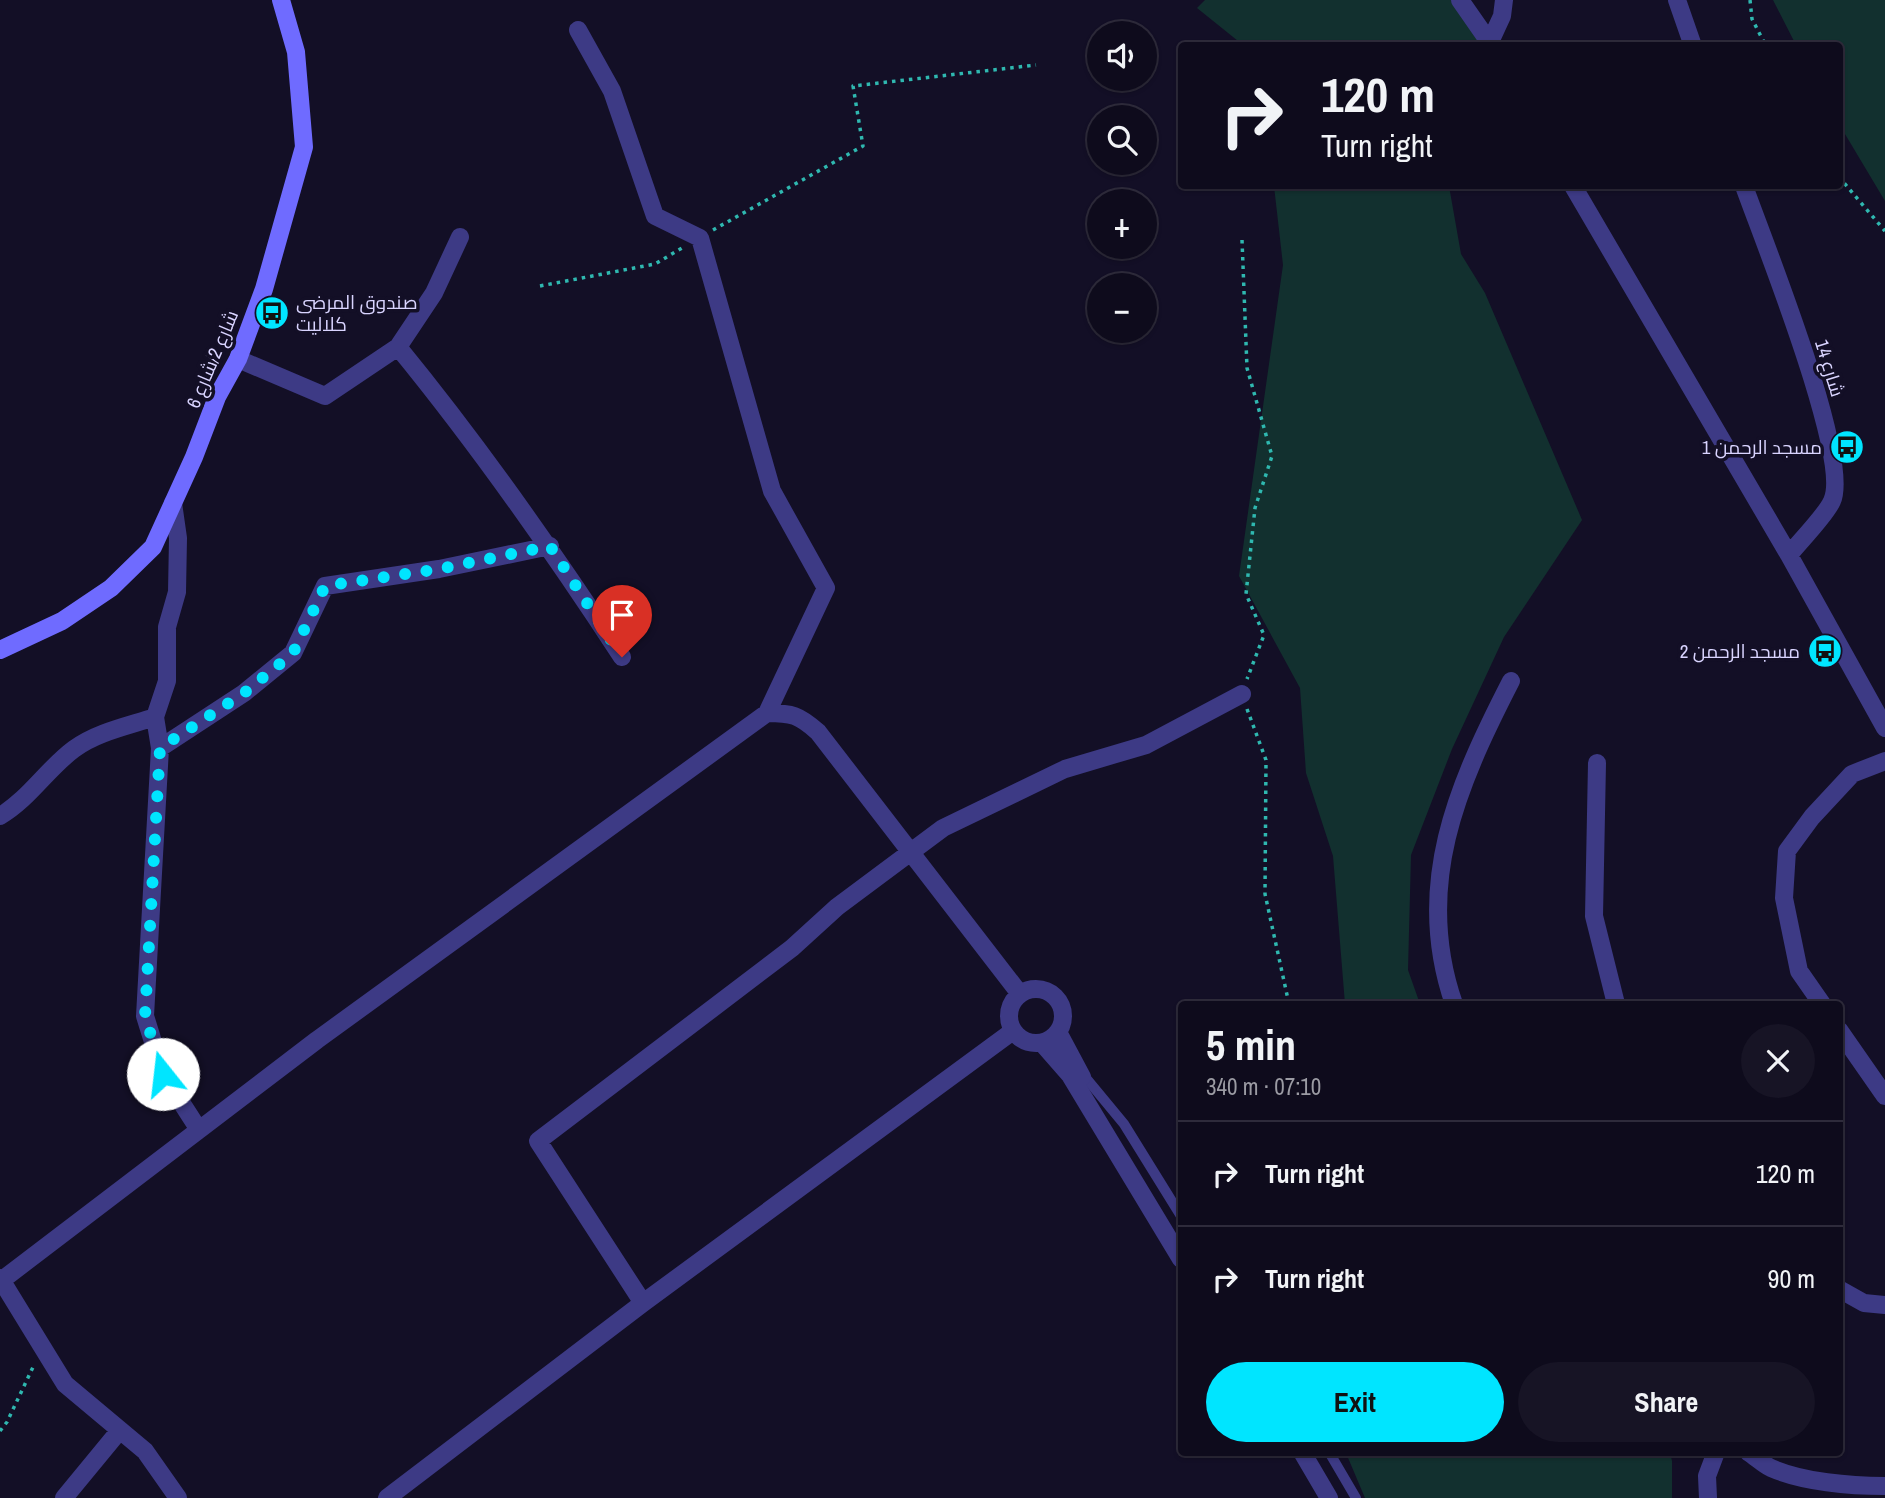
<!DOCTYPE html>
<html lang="en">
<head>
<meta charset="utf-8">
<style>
	:root { --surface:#0e0b1c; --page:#171425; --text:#f1f3f6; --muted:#9b9ba3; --line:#2e2b3b; --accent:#00e5ff }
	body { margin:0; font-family:"Archivo Narrow",Cairo,sans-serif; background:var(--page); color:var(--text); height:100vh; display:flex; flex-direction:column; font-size:26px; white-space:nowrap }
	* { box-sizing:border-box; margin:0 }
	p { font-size:23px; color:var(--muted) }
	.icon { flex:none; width:38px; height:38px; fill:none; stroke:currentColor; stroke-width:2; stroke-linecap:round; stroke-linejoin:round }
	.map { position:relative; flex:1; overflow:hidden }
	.details { position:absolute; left:1178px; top:1001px; width:665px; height:455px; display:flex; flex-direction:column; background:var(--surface); border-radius:7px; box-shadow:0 2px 5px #0004,0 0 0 2px var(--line) }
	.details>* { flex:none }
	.top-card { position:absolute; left:1178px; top:42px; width:665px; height:147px; border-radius:7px; box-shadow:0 2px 5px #0004,0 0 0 2px var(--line); background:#0e0b1c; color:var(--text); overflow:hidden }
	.controls { position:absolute; left:1087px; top:21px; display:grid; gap:14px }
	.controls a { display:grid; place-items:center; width:70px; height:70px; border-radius:50%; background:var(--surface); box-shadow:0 2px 5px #0004,0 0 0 2px var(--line); font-size:35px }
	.pin { position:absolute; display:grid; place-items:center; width:60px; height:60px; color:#fff; margin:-72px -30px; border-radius:50% 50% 50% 0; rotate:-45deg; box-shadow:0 0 7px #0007 }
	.pin .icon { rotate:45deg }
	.me { position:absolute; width:77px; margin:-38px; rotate:344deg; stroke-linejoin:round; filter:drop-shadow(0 0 5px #0008) }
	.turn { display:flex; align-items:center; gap:24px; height:147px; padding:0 28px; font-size:32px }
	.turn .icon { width:91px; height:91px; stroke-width:2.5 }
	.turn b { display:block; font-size:49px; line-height:60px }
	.round { display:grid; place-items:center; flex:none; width:74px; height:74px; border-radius:37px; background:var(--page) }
	.head { display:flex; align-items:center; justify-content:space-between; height:119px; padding:0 28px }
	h1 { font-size:42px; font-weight:700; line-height:52px }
	.cta { display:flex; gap:14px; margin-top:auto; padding:14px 28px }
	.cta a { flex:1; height:80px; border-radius:42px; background:var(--accent); color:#111; font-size:28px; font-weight:700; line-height:80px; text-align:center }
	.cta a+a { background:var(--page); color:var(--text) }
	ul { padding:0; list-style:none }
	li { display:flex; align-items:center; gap:21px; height:105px; padding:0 28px; border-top:2px solid var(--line) }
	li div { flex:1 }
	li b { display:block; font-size:26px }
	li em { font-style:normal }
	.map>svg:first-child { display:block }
</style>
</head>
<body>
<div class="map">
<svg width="1885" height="1498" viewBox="0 0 1885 1498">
	<rect width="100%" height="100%" fill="#130f26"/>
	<path fill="#12302f" d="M1205,0H1468L1486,45H1243L1197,8Z
		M1773,0H1885V201L1839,124V46L1796,45Z
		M1274,186H1449L1461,254L1485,293L1582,520L1504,637L1452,749L1411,855L1408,970L1420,1004H1345L1333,856L1306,773L1300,688L1239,576L1283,265Z
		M1346,1453H1670L1672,1461V1498H1365Z"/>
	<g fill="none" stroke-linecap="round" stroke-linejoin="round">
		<path stroke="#2fb8b0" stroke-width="3.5" stroke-dasharray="3.5 5" stroke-linecap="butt" d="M1750,0L1752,19L1766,46
			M1839,177L1885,231
			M713,230L863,146L853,86L1036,65
			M1242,240L1247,368L1272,456L1255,508L1246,594L1264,635L1247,679
			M540,286L655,264L682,248
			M1247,709L1266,760L1265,894L1289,1004
			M0,1431L7,1422L34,1365"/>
		<path stroke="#3d3a85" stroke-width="10" d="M1081,1072L1124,1124L1181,1216
			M1329,1452L1356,1498"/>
		<path stroke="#3d3a85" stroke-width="18" d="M1460,0L1492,46
			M1677,0L1693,46
			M578,30L612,91L655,216L700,238L772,491L826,588L767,713
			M1490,42L1502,16L1504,0
			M1573,186L1789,555L1885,728
			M1744,186C1762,237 1852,459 1832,501C1826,515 1800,541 1789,555
			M398,347C479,446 552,550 622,657
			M238,359L325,396L398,347L434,293L460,237
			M173,503L178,538L177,592L167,627V681L155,717L160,748L145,1016L163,1074L199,1130
			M160,748L244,693L293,653L325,586L439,569L550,546
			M1597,763L1594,916L1616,1004
			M0,816C29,799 47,769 74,749C97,732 128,726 155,717
			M1009 1016a27 27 0 1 1 54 0a27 27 0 1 1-54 0Z
			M1454,1004C1413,886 1457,786 1511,681
			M1822,1004L1799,971L1784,898L1787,851L1812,817L1852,774L1885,761
			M1839,1030L1885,1096
			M1058,1032L1082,1077
			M1042,1043L1070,1075L1181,1259
			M0,1278L65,1384L145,1451L178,1498
			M2,1280L317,1040L767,713C792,713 799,715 818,732L1020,994
			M1839,1289L1864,1303L1885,1305
			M643,1303L538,1141L792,948L837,907L943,828L1065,769L1146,745L1242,694
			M1302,1452L1329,1498
			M1748,1452C1756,1457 1763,1464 1771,1468C1803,1482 1850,1486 1885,1486
			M64,1498L120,1430
			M387,1498L643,1303L1013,1031
			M1708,1498L1707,1476L1716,1452"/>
		<path stroke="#6f6bff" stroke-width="18" d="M0,650L62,621L111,588L153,547L194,457L217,397L238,359L264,289L304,147L296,52L281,0"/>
	</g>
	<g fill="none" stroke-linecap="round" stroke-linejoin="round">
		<path stroke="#00e5ff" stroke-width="12" stroke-dasharray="0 21.6" d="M163,1074L145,1016L160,748L244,693L293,653L325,586L439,569L550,546L622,657"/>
	</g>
	<defs>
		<g id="bus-disc" transform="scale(1.75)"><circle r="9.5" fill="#00e5ff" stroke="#130f26"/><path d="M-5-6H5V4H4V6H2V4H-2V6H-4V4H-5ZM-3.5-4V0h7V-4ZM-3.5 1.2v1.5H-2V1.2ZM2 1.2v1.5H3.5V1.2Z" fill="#111"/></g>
	</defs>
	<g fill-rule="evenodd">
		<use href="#bus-disc" x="272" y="313"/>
		<use href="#bus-disc" x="1847" y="447"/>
		<use href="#bus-disc" x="1825" y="651"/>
	</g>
	<g text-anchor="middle" stroke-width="7" stroke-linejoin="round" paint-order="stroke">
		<g font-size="19" fill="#d9d4ff" stroke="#130f26" text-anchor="end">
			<text x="296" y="309" text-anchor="start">صندوق المرضى<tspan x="296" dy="22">كلاليت</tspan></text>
			<text x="1822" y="454">مسجد الرحمن 1</text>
			<text x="1800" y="658">مسجد الرحمن 2</text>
		</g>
		<g font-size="19" fill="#d9d4ff" stroke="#130f26">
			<text transform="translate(212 359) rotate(-67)" y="7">شارع 2/شارع 6</text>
			<text transform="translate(1830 368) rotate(73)" y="7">شارع 14</text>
		</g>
	</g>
</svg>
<div class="controls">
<a><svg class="icon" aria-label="sound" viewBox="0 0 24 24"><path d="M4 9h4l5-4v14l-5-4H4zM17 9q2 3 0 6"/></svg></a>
<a><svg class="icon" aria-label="search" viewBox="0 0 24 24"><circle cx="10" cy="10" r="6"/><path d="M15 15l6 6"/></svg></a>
<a>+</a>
<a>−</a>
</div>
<div class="pin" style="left:622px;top:657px;background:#d93025"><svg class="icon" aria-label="arrive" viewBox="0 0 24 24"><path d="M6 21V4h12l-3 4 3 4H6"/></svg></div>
<svg class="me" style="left:163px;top:1074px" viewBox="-20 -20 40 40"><circle r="19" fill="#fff"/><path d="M0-13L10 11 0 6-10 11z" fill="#00e5ff"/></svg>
<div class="top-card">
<div class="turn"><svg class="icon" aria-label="right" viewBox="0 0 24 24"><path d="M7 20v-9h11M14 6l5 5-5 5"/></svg><div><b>120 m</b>Turn right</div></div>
</div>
<section class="details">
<div class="head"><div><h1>5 min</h1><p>340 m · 07:10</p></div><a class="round"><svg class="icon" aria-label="close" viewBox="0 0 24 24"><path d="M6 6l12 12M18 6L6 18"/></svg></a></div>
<ul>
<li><svg class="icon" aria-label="right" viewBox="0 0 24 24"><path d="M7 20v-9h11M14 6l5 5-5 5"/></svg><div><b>Turn right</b></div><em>120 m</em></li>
<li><svg class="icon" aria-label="right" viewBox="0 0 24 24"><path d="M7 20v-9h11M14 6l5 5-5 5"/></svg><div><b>Turn right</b></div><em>90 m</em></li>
</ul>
<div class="cta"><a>Exit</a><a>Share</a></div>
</section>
</div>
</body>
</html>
